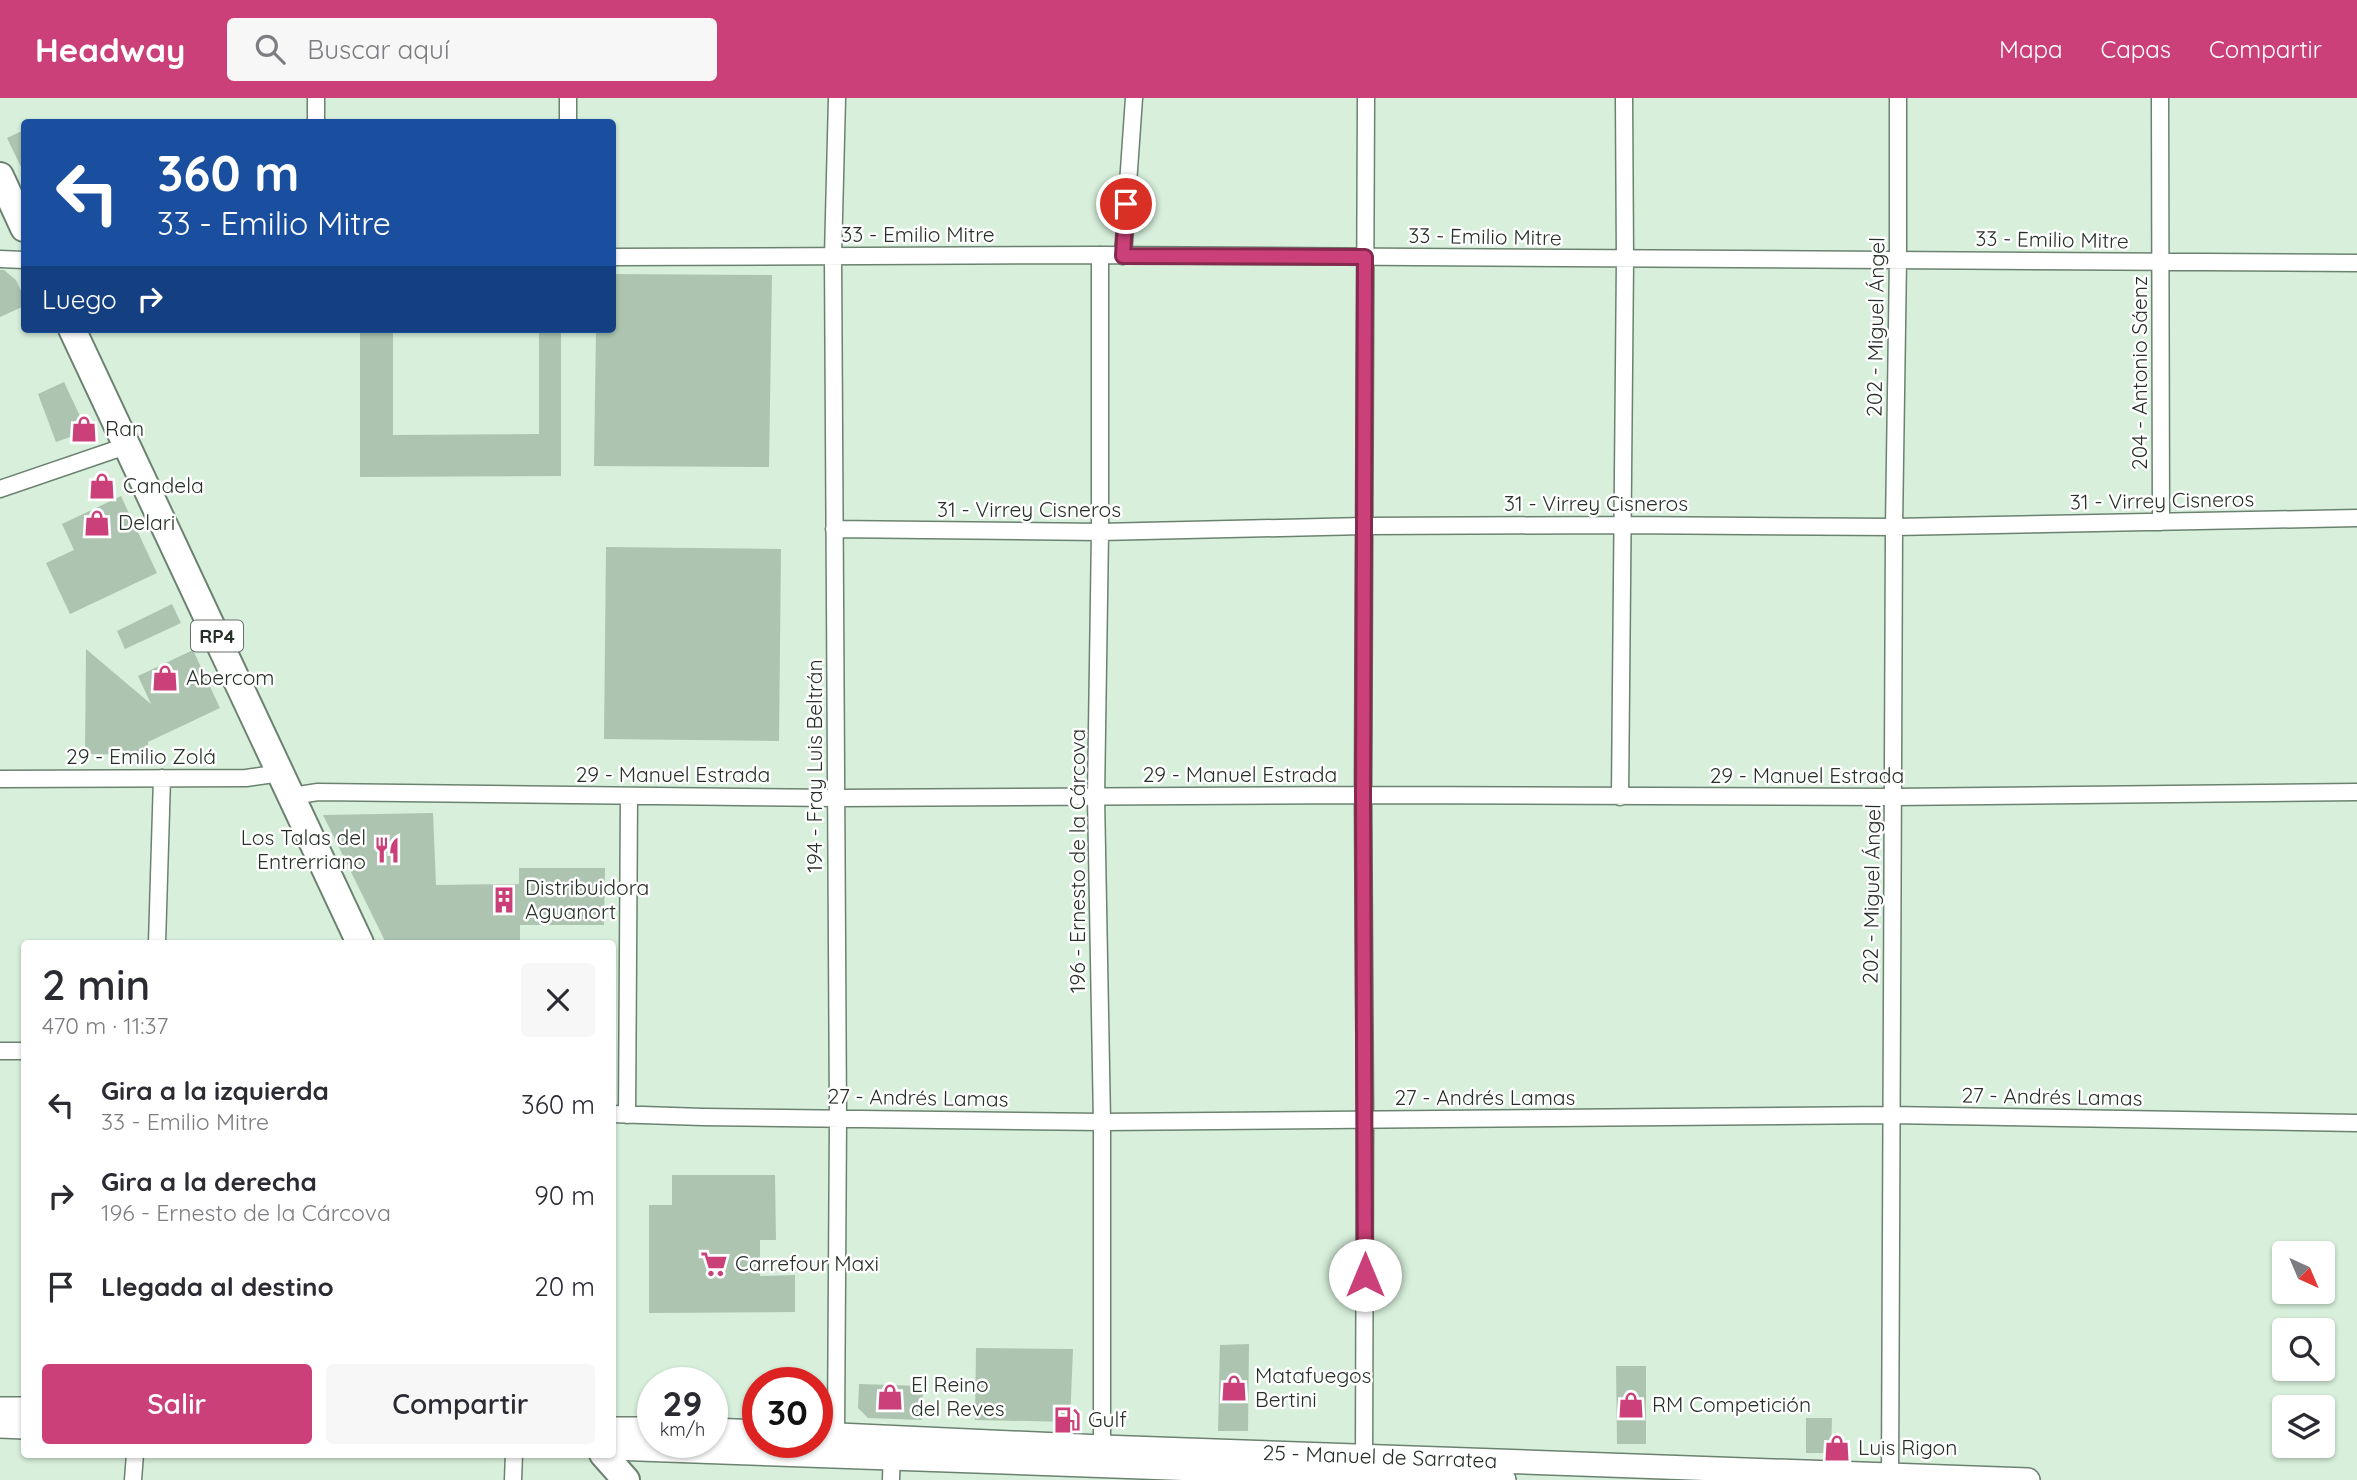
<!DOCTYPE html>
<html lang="es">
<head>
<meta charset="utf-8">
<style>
	:root { --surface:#fff; --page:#f7f7f7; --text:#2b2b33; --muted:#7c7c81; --accent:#cb4078 }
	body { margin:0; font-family:Quicksand,sans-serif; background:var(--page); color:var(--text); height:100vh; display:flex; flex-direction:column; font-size:26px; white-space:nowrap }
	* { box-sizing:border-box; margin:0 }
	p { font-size:23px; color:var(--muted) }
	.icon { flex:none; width:38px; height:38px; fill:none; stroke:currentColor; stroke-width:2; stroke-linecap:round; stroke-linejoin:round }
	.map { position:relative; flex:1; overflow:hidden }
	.sheet { position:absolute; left:21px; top:842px; width:595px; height:518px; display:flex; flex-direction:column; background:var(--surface); border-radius:7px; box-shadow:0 2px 5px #0004 }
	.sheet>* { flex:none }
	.hud { position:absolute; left:21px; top:21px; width:595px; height:214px; border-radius:7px; box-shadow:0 2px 5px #0004; background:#1a4fa0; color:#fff; overflow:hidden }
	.needle { width:46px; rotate:136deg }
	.controls { position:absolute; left:2272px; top:1143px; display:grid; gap:14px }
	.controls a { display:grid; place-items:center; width:63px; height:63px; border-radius:7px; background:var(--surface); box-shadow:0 2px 5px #0004; font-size:35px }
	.speed { position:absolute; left:637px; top:1269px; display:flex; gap:14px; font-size:35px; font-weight:700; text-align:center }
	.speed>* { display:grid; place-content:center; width:91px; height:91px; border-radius:50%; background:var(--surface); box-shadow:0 2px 5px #0004; line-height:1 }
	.speed small { font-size:18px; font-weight:400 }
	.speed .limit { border:10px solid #d22; background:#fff; color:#111 }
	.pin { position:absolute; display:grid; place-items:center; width:60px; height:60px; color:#fff; margin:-30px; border:4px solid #fff; border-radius:50%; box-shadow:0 2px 7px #0007 }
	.me { position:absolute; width:77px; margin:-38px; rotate:0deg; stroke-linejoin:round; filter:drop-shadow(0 0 5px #0008) }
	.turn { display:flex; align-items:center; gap:24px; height:147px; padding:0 21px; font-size:32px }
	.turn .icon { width:91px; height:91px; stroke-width:2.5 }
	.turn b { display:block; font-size:49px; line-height:60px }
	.then { display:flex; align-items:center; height:66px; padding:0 21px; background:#0003; gap:14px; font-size:26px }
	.round { display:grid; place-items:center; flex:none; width:74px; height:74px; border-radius:7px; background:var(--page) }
	.summary { display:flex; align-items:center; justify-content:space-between; height:119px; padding:0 21px }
	h1 { font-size:42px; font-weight:600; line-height:52px }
	.action { display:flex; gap:14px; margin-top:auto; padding:14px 21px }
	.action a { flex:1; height:80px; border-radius:7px; background:var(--accent); color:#fff; font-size:28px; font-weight:600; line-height:80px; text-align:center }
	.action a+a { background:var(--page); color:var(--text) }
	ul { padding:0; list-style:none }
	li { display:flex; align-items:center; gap:21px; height:91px; padding:0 21px }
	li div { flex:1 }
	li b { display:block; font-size:26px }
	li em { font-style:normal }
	header { display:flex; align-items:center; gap:42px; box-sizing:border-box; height:98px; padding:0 35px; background:var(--accent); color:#fff }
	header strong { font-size:33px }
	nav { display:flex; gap:38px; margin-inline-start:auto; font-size:24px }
	.search { width:490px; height:63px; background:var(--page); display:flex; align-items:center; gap:18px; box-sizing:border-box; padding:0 24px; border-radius:7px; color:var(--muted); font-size:26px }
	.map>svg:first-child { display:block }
</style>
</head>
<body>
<header>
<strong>Headway</strong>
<div class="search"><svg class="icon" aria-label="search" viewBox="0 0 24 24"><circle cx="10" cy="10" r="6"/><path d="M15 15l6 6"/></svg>Buscar aquí</div>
<nav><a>Mapa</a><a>Capas</a><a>Compartir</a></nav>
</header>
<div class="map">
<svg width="2357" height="1382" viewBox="0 0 2357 1382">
	<rect width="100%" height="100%" fill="#d7efdb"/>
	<path fill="#adc4b0" d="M24,32V75L7,40Z
		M0,172H4L16,182L24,199V208L0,219Z
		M612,176L772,177L769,369L594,368L596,231H612Z
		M360,231H393V337L539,336V231H561V378L360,379Z
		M64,284L87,333L56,344L38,296Z
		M121,398L157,475L70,516L46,465L74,452L62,426Z
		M606,449L781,451L779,643L604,641Z
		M172,506L181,525L125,551L117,533Z
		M86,551L151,606L138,578L193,552L220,610L148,644V657L85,656Z
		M433,715L436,787L519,786V770H605L604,827H520V845H386L323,717Z
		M672,1077H775L776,1142H760V1178L795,1177V1214L649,1215V1107H672Z
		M1249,1246L1248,1333H1218L1220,1247Z
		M976,1250L1073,1251L1070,1324L975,1322Z
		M1616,1268H1646V1346H1617Z
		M859,1286L923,1288L922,1322L868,1320L858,1310Z
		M1806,1320H1832L1831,1355H1806Z"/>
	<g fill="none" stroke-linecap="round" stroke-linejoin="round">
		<g stroke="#6c8270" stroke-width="19">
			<path id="street" d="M2160,0L2161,424
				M316,24V0
				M568,24V0
				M1100,157V434L1096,699L1102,1024V1359
				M1123,158L1134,0
				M612,159L1100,157L2357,165
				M0,161L24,162
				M0,391L126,348
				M834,431L1100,434L1364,428L1622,427L1894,429L2357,420
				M0,681L246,680L281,675
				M292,698L318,694L837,700L1363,697L1894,699L2357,694
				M1620,699L1625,162L1624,0
				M157,845L162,680
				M0,953H24
				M612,1016L703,1019L1102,1024L1891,1017L2357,1025
				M627,1017L629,698
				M836,1336L838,1020L833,158L837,0
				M1364,1366L1365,1022L1363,697L1366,0
				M133,1382L135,1356
				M513,1382L514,1356
				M891,1382L892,1349
				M1890,1382L1894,429L1898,161V0"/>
		</g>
		<g stroke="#6c8270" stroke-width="26">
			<path id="secondary" d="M0,1311H24
				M0,1328L24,1329
				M612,1331H653
				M712,1332L758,1334
				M817,1336L1102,1349L2028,1382
				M612,1350L1504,1382"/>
		</g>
		<g stroke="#6c8270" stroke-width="30">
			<path id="primary" d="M0,78L24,130
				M72,231L360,845
				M603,1356L626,1382"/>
		</g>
		<use href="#street" stroke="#fff" stroke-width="16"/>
		<use href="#secondary" stroke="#fff" stroke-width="23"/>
		<use href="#primary" stroke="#fff" stroke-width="26"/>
	</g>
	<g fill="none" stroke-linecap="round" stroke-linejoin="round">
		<g stroke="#842a4e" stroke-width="18">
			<path id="route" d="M1126,106L1123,158L1365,159L1363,697L1365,1177"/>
		</g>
		<use href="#route" stroke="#cb4078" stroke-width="12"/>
	</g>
	<defs>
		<g id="shop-bare" transform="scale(2.1)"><path d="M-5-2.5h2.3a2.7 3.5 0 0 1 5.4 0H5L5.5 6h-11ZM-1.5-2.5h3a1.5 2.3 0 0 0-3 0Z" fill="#cb4078" stroke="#fff" stroke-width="2.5" paint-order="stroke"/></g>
		<g id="restaurant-bare" transform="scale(2.1)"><path d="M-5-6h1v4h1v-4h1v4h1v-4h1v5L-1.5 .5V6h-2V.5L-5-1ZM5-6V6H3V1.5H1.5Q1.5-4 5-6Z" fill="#cb4078" stroke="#fff" stroke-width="2.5" paint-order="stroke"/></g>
		<g id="building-bare" transform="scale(2.1)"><path d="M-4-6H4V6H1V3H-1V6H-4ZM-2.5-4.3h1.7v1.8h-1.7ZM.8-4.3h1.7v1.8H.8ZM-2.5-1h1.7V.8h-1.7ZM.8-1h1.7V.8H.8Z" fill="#cb4078" stroke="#fff" stroke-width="2.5" paint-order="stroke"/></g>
		<g id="supermarket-bare" transform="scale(2.1)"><path d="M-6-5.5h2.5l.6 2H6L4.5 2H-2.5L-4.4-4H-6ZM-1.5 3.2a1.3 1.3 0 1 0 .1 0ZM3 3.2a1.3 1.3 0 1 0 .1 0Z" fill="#cb4078" stroke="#fff" stroke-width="2.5" paint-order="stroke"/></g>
		<g id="fuel-bare" transform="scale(2.1)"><path d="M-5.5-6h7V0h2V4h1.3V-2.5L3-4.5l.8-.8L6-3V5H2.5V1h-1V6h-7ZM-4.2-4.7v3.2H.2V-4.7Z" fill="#cb4078" stroke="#fff" stroke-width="2.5" paint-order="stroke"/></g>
	</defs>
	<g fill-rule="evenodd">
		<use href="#shop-bare" x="84" y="331"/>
		<use href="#shop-bare" x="102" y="388"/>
		<use href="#shop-bare" x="97" y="425"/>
		<use href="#shop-bare" x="165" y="580"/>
		<use href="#restaurant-bare" x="387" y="752"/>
		<use href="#building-bare" x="504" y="802"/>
		<use href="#supermarket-bare" x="714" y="1166"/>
		<use href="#shop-bare" x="1234" y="1290"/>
		<use href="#shop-bare" x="890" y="1299"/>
		<use href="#shop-bare" x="1631" y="1307"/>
		<use href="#fuel-bare" x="1067" y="1322"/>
		<use href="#shop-bare" x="1837" y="1350"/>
	</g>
	<g text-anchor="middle" stroke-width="5" stroke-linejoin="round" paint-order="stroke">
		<rect fill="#fff" stroke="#686e68" stroke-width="2" x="191" y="522.5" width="52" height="31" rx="5"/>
		<g font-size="19" font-weight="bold" fill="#273028">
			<text x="217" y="545">RP4</text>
		</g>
		<g font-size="21" fill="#273028" stroke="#fff">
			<text x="918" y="144">33 - Emilio Mitre</text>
			<text transform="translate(1485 139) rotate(1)" y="7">33 - Emilio Mitre</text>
			<text transform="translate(2052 142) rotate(1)" y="7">33 - Emilio Mitre</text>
			<text transform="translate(1876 229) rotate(-89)" y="7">202 - Miguel Ángel</text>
			<text transform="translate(2140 275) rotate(-90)" y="7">204 - Antonio Sáenz</text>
			<text transform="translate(2162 403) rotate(-1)" y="7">31 - Virrey Cisneros</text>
			<text x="1596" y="413">31 - Virrey Cisneros</text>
			<text x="1029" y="419">31 - Virrey Cisneros</text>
			<text x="141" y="666">29 - Emilio Zolá</text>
			<text transform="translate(815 668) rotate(-90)" y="7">194 - Fray Luis Beltrán</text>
			<text x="673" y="684">29 - Manuel Estrada</text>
			<text x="1240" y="684">29 - Manuel Estrada</text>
			<text x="1807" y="685">29 - Manuel Estrada</text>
			<text transform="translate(1078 763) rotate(-90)" y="7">196 - Ernesto de la Cárcova</text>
			<text transform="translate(1872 796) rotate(-89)" y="7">202 - Miguel Ángel</text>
			<text transform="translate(2052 999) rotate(1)" y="7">27 - Andrés Lamas</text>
			<text transform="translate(918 1000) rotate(1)" y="7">27 - Andrés Lamas</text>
			<text x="1485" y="1007">27 - Andrés Lamas</text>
			<text transform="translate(1380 1359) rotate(2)" y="7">25 - Manuel de Sarratea</text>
		</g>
		<g font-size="21" fill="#273028" stroke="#fff" text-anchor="start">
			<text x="105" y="338">Ran</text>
			<text x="123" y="395">Candela</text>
			<text x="118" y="432">Delari</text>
			<text x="186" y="587">Abercom</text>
			<text x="366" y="747" text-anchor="end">Los Talas del<tspan x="366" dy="24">Entrerriano</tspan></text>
			<text x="525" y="797">Distribuidora<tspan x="525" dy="24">Aguanort</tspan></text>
			<text x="735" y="1173">Carrefour Maxi</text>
			<text x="1255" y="1285">Matafuegos<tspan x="1255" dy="24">Bertini</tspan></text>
			<text x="911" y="1294">El Reino<tspan x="911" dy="24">del Reves</tspan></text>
			<text x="1652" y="1314">RM Competición</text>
			<text x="1088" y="1329">Gulf</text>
			<text x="1858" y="1357">Luis Rigon</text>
		</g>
	</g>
</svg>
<div class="controls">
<a><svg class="needle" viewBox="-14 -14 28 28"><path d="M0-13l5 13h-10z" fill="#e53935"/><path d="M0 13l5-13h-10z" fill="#7c7c81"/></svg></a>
<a><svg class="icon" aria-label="search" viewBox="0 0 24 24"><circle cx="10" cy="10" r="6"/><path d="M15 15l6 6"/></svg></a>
<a><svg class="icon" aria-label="layers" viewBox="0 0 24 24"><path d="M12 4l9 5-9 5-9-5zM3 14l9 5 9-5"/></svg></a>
</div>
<div class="speed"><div>29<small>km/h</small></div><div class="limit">30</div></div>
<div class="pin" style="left:1126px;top:106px;background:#d93025"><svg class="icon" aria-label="arrive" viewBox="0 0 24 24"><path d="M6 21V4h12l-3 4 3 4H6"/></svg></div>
<svg class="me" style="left:1365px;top:1177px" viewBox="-20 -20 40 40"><circle r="19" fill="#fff"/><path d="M0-13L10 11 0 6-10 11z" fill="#cb4078"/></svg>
<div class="hud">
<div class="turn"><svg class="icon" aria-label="left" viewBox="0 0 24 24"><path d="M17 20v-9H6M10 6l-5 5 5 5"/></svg><div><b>360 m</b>33 - Emilio Mitre</div></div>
<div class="then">Luego<svg class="icon" aria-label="right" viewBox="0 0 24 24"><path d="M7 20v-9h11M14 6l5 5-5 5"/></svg></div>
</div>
<section class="sheet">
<div class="summary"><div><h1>2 min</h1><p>470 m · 11:37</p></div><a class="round"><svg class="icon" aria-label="close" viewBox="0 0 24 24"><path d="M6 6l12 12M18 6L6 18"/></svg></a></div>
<ul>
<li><svg class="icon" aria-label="left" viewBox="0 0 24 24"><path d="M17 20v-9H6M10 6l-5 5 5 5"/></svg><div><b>Gira a la izquierda</b><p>33 - Emilio Mitre</p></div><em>360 m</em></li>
<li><svg class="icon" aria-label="right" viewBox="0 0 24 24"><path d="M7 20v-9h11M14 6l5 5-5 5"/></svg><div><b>Gira a la derecha</b><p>196 - Ernesto de la Cárcova</p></div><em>90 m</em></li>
<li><svg class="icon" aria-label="arrive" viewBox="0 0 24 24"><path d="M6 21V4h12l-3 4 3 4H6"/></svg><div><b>Llegada al destino</b></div><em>20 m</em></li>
</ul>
<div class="action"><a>Salir</a><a>Compartir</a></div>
</section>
</div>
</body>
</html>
